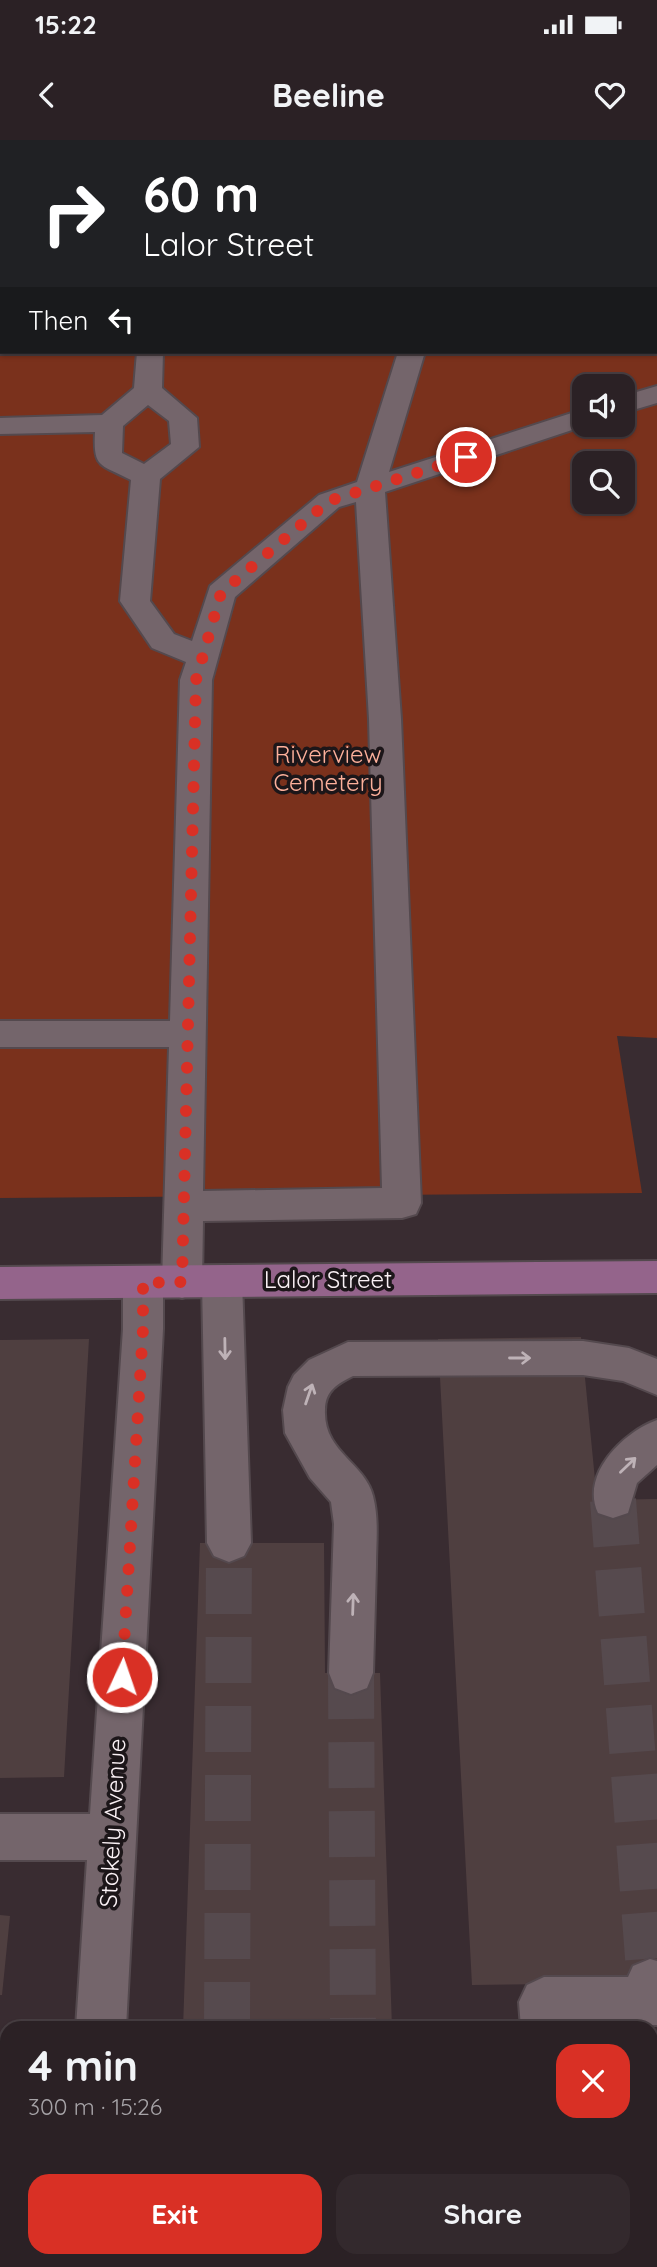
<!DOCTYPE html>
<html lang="en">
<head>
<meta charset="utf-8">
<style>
	:root { --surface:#2b2125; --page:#33292d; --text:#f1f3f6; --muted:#a6a3a7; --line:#473e42; --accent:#d93025 }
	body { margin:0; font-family:Quicksand,sans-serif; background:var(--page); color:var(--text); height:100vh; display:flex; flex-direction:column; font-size:26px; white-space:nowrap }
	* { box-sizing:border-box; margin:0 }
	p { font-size:23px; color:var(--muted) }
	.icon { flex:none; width:38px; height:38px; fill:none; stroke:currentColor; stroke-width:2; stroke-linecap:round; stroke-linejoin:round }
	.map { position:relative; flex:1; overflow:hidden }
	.sheet { position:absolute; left:0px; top:1881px; width:658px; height:247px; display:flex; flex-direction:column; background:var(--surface); border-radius:21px 21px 0 0; box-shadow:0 2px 5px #0004,0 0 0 2px var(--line) }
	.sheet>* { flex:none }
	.banner { position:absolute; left:0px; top:0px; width:658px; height:214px; box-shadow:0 2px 5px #0004,0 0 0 2px var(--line); background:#202124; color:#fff; overflow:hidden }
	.tools { position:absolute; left:572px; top:234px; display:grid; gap:14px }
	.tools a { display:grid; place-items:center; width:63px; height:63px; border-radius:14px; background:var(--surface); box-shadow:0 2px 5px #0004,0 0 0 2px var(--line); font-size:35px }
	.pin { position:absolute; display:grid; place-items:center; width:60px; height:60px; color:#fff; margin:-30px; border:4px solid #fff; border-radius:50%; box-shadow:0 2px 7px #0007 }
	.me { position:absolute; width:77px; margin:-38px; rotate:3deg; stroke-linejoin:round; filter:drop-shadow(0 0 5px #0008) }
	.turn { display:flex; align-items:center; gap:24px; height:147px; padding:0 28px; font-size:32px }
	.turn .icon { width:91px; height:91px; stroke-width:2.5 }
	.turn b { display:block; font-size:49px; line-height:60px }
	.then { display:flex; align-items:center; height:66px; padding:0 28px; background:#0003; gap:14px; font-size:26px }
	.round { display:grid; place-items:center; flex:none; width:74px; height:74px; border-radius:21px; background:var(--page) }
	.headline { display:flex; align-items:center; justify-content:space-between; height:119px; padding:0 28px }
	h1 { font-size:42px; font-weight:700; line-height:52px }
	.action { display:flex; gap:14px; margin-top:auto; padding:14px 28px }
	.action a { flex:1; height:80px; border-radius:21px; background:var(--accent); color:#fff; font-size:28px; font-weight:700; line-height:80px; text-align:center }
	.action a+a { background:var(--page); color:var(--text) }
	.status { display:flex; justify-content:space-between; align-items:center; height:49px; padding:0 35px; background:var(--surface); direction:ltr }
	.status svg { height:19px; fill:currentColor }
	header { display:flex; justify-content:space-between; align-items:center; height:91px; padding:0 28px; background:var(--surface); font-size:32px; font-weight:700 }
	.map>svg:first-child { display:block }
</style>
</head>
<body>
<div class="status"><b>15:22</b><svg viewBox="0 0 49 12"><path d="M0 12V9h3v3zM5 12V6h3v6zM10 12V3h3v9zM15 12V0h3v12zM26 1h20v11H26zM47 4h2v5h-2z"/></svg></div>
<header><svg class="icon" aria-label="back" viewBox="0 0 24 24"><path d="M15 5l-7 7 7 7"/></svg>Beeline<svg class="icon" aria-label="heart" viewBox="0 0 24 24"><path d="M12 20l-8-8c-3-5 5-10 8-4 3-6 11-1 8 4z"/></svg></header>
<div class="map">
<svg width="657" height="2127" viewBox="0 0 657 2127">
	<rect width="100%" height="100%" fill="#392c31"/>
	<path fill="#7a311c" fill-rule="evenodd" d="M0,0H657V898L617,896L642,1053L0,1058ZM2,2H656V212H2ZM584,247H623V285H584ZM584,324H623V362H584Z"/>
	<path fill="#4f3f40" d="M581,1197L597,1360L657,1359V1843L472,1845L438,1199Z
		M89,1199L64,1637L0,1638V1200Z
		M200,1403H324L325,1533H380L392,1888H183Z
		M0,1775L10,1776L2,1855H0Z"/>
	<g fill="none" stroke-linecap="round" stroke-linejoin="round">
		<path stroke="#564a4e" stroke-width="46" stroke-dasharray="46 23" stroke-linecap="butt" d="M613,1360L650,1843
			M351,1533L353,1888
			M227,1888L229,1403"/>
		<g stroke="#54494e" stroke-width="4">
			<path id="minor" d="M153,0H177V2H153Z
				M568,0H592L567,2Z
				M137,212H163L162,248L197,278L199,307L160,339L150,461L174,494L192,501L210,446L319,355L357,342L398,212H425L389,332L584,269V285H587L385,352L401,579L421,1063L416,1074L402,1078L203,1081L202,1142L196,1153L182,1158L168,1153L163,1143V1189L126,1888H76L87,1720H0V1674H90L123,1189V1143L129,1132L143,1127L157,1132L162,1142L169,907H0V881H170L180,540L186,522L152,508L120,461L131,340C100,324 93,329 95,292L0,294V278L102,275L134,248ZM148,265L169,281L171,304L144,324L122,313L123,286ZM356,362L369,579L382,1048L203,1051L212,540L235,457L339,367Z
				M657,246V263L623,273V256Z
				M222,1125L236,1130L242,1141L251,1403L244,1416L229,1422L214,1416L207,1403L202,1141L208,1130Z
				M583,1201L629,1208L657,1219V1255L623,1241L583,1235L353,1236C337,1244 325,1251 325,1270C323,1312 365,1323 373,1356C379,1379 376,1403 376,1426C375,1462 374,1497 373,1533L367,1548L351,1554L335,1548L329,1533L334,1384L331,1362L310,1338L285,1293L283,1270L288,1247L294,1235L309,1220L348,1202Z
				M657,1280V1325L637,1343L628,1373L613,1378L598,1373C580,1335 623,1292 657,1280Z
				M650,1819L657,1821V1885L521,1888L519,1862L527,1845L544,1837H628L633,1826Z
				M651,1927H657V1977H651Z
				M651,2091H657V2127H629L626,2121H651Z
				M62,2121H114V2127H62Z
				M201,2121H253V2127H201Z
				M361,2121H422L424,2127H363Z
				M470,2121H613L611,2127H468Z"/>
		</g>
		<g stroke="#54494e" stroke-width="4">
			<path id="major" d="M657,1121V1153L0,1159V1127Z"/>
		</g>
		<use href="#minor" fill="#74656b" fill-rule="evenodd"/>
		<use href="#major" fill="#94648b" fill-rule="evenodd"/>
	</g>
	<defs><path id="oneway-shaft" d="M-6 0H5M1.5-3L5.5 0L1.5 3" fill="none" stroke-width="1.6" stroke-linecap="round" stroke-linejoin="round" transform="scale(1.75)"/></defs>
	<g stroke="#beb2b7">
		<use href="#oneway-shaft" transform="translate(225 1209) rotate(89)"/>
		<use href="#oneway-shaft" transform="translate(520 1218)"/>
		<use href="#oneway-shaft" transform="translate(309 1254) rotate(-71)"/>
		<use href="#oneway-shaft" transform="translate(628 1325) rotate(-44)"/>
		<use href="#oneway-shaft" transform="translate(353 1464) rotate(-88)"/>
	</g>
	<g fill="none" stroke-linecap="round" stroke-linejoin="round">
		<path stroke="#d93025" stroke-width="12" stroke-dasharray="0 21.6" d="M122,1537L143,1189V1143L182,1142L196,540L221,453L329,361L466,317"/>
	</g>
	<g text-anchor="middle" stroke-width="7" stroke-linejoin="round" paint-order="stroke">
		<g font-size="24" fill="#fdb09b" stroke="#1c1619">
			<text x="328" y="623">Riverview<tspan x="328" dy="28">Cemetery</tspan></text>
		</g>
		<g font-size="24" fill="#faf1f5" stroke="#1c1619">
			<text x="328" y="1148">Lalor Street</text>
			<text transform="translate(113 1683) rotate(-87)" y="8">Stokely Avenue</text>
		</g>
	</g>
</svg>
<div class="tools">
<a><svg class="icon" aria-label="sound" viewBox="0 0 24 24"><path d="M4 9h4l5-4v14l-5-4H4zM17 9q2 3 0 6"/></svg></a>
<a><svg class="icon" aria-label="search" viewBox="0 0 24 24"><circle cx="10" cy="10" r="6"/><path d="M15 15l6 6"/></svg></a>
</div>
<div class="pin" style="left:466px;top:317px;background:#d93025"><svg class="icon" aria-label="arrive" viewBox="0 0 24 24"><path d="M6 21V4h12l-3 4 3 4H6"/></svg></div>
<svg class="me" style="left:122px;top:1537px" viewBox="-20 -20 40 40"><circle r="17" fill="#d93025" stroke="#fff" stroke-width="3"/><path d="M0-11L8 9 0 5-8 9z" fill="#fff"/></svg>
<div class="banner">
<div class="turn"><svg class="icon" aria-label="right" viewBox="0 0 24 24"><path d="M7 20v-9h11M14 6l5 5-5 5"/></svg><div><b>60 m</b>Lalor Street</div></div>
<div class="then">Then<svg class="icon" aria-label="left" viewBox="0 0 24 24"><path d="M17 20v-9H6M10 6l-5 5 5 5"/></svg></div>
</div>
<section class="sheet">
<div class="headline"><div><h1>4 min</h1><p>300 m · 15:26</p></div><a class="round" style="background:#d93025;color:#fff"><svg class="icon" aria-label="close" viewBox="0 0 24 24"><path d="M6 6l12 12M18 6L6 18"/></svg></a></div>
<div class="action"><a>Exit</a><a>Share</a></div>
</section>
</div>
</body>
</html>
